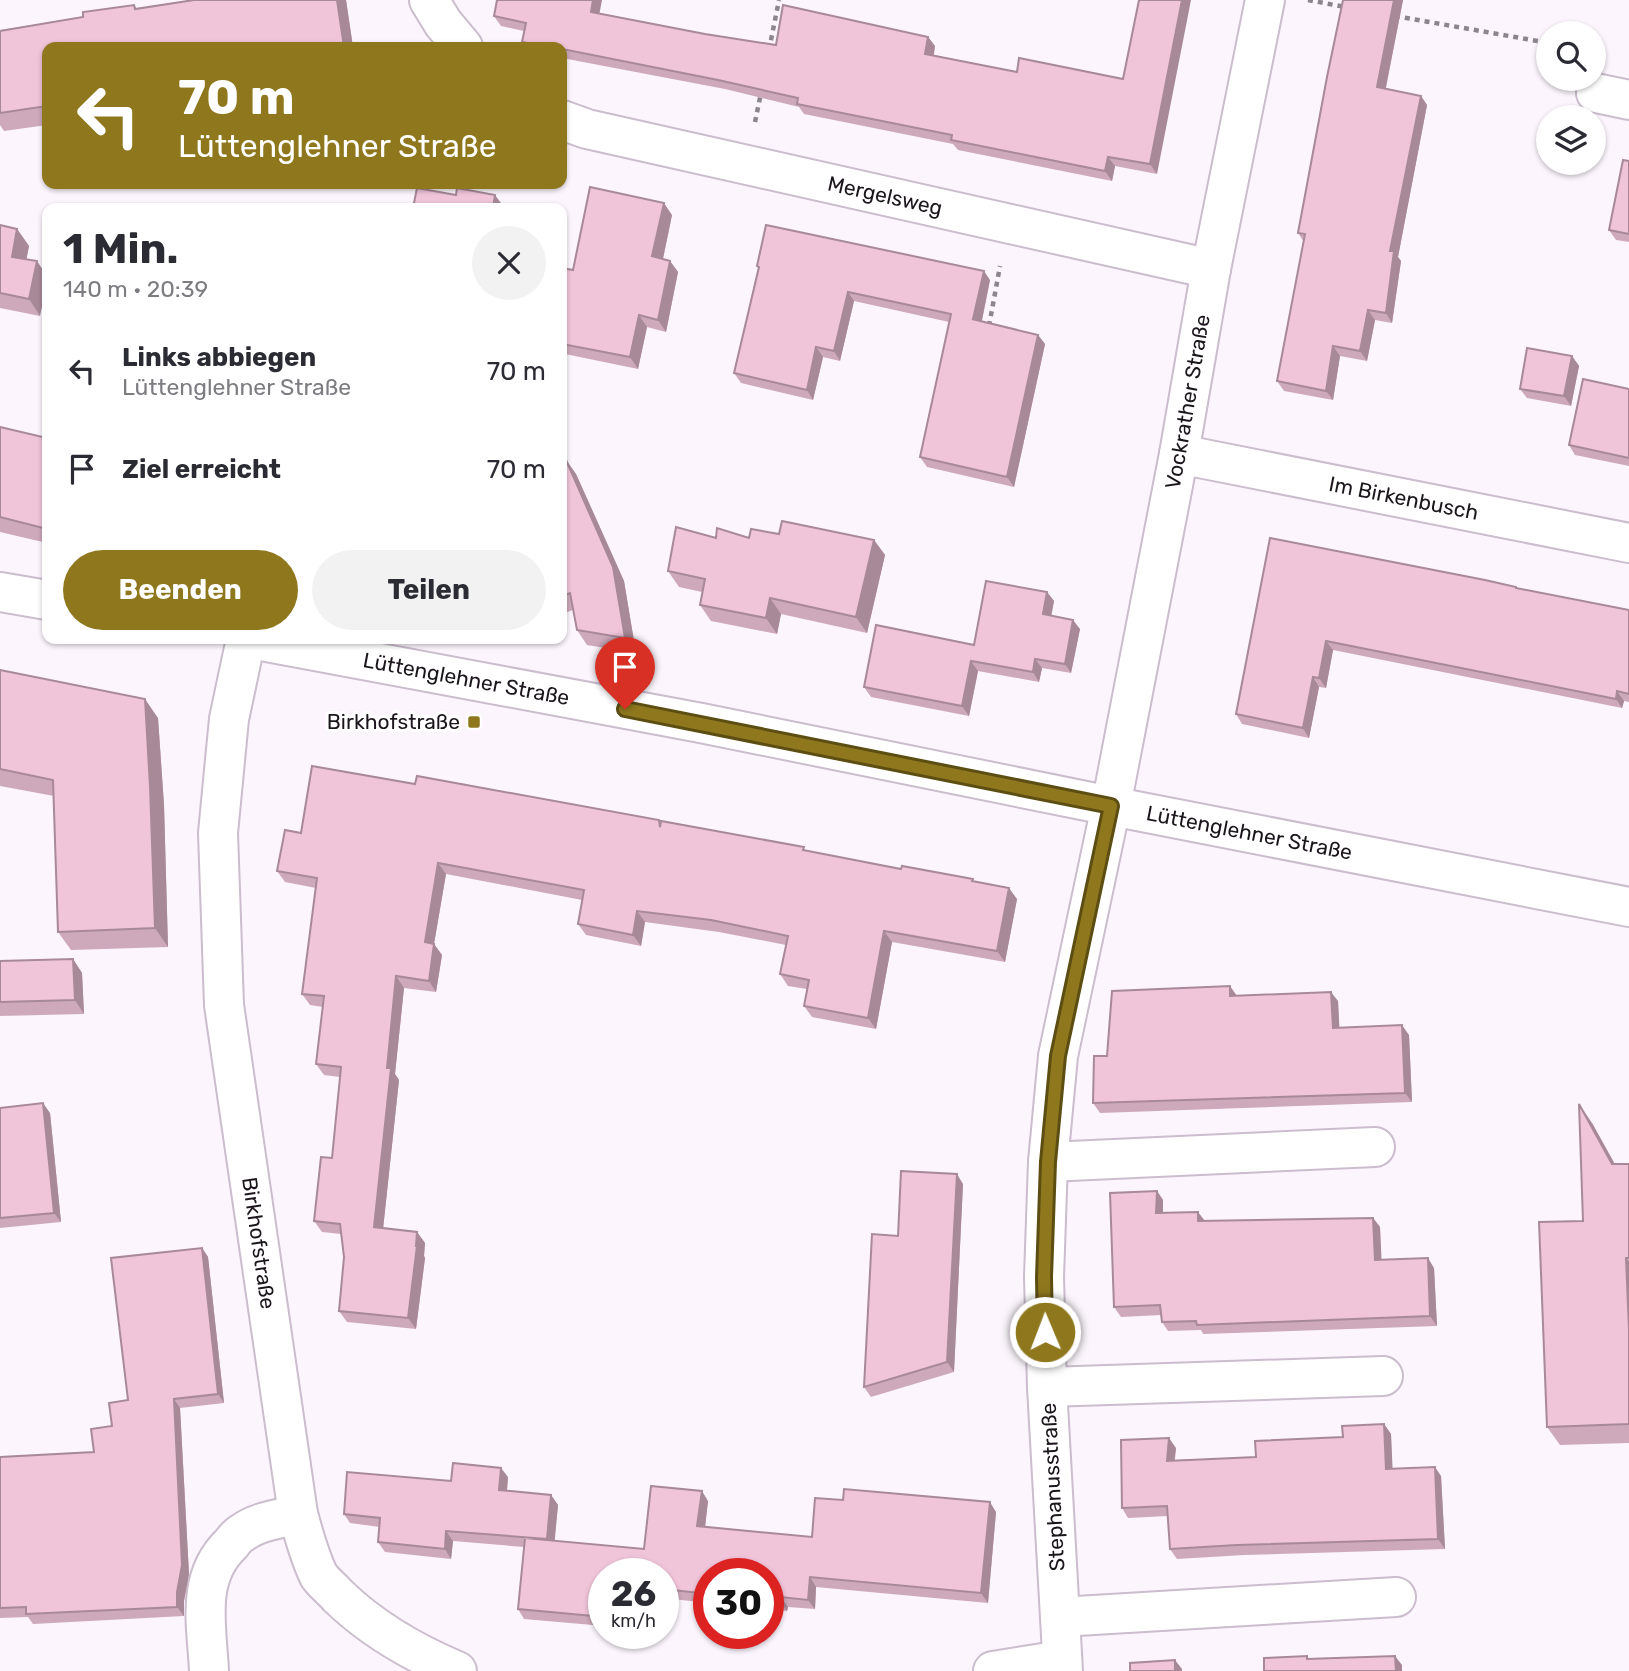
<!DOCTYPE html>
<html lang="de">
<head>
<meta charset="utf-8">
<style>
	:root { --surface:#fff; --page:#f2f2f3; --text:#2b2b33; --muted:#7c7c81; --accent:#8e771c }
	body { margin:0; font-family:Rubik,sans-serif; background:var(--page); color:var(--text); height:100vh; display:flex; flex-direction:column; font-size:26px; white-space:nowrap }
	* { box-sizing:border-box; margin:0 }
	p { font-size:23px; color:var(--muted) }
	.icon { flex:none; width:38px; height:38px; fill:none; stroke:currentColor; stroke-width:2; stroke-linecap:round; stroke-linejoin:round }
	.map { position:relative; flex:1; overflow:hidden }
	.panel { position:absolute; left:42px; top:203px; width:525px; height:441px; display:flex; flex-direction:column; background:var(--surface); border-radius:14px; box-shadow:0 2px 5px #0004 }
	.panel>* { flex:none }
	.banner { position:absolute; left:42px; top:42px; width:525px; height:147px; border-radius:14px; box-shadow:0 2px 5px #0004; background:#8e771c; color:#fff; overflow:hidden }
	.fabs { position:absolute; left:1536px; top:21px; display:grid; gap:14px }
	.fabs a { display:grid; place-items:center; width:70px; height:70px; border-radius:50%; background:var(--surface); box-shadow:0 2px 5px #0004; font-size:35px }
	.speed { position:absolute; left:588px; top:1558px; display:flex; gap:14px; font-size:35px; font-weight:700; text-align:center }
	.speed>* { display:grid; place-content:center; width:91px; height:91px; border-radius:50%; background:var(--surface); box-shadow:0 2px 5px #0004; line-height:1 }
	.speed small { font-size:18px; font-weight:400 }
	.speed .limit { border:10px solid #d22; background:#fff; color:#111 }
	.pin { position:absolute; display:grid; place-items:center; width:60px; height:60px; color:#fff; margin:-72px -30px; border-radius:50% 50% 50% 0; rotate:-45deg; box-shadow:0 0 7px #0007 }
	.pin .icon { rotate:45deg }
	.me { position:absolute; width:77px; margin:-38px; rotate:359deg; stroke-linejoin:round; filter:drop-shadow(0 0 5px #0008) }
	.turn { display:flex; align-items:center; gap:24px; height:147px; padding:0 21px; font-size:32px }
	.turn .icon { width:91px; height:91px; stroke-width:2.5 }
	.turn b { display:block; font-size:49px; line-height:60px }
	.round { display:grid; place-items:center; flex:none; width:74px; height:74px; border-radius:37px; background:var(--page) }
	.summary { display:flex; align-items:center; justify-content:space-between; height:119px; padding:0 21px }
	h1 { font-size:42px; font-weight:700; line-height:52px }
	.primary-button { display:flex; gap:14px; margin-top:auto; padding:14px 21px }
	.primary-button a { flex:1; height:80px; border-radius:42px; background:var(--accent); color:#fff; font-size:28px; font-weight:700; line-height:80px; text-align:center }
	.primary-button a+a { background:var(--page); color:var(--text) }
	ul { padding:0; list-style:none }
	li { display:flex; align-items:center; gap:21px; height:98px; padding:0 21px }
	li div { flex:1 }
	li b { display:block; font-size:26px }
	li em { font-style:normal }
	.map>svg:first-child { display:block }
</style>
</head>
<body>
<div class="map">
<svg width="1629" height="1671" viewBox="0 0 1629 1671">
	<rect width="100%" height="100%" fill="#fcf5fd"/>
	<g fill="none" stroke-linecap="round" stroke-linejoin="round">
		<g stroke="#cbbcce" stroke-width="42">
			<g id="minor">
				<path d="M429,0L443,23L463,47"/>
				<path d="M1596,93L1629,100"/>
				<path id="s1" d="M562,120L587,129L1211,269"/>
				<path id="s2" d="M1179,454L1629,543"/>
				<path d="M0,592L47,600"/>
				<path id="s3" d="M246,639L229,719L218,833L224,1005L298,1514C304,1535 309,1556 319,1576C324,1583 332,1589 338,1596C371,1628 414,1653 457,1671"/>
				<path id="s4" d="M251,639L701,723L1111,806L1629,907"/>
				<path d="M1048,1162L1375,1147"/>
				<path d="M1047,1387L1383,1376"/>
				<path d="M1060,1617L1396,1597"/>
				<path d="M209,1671C207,1627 195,1578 231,1544C234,1540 238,1535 242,1533C258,1521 280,1519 298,1514"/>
				<path d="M993,1671L1062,1660"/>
				<path id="s5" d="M1063,1671L1047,1387L1044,1277L1048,1162L1058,1056L1111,806L1179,454L1211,269L1265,0"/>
			</g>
		</g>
		<path stroke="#8c858d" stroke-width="4.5" stroke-dasharray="5 5" stroke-linecap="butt" d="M1308,0L1345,7
			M1395,16L1549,43
			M769,50L779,0
			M755,122L761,93
			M989,326L1000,266"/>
		<use href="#minor" stroke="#fff" stroke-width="38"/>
	</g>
	<path fill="#cea9bb" d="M194,0H346L353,47H47V125L4,131L0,125V113H2H0V30L83,17V12L134,5L137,9Z
		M1343,0H1403L1386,88L1421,96L1427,105L1398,257L1401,261L1392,323L1375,320L1367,361L1340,356L1333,400L1284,391L1277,381L1304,242L1298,233Z
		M599,13L705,34L776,45L928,37L935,46L934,55L1017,72L1123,79L1157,174L1115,166L1112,181L958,150L953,144L804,114L799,107L725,89L562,58V47H526L522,42L524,31L501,26L494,16Z
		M1629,161V242L1616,240L1609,230Z
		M672,215L663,259L670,261L678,272L666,332L647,327L638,369L565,354L562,349V268L573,270Z
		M0,225L17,229L29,246L26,259L40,316L0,308Z
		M757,266L990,280L982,321L1038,335L1045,344L1014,487L927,467L920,457L949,322L854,301L840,361L823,357L813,400L741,383L734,373L758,268Z
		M1572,356L1579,366L1571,406L1527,398L1520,389Z
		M1629,389V466L1575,455L1569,445Z
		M0,427L47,438V543L0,532Z
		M566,460L576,474L624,581L636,653L587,645L577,630L573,610L562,614V461Z
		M779,534L874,540L885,555L867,633L781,614L777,634L711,621L700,605L702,592L679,587L668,571L716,538H749Z
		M1270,538L1516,587L1517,588L1629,610V702L1624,701L1622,708L1333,650L1326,688L1319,687L1309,738L1242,724L1236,714Z
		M1047,592L1054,601L1051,615L1080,629L1071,673L1042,668L1039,682L978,671L969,716L871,697L864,687L974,645Z
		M0,670L158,718L164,805L168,947L71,950L58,932L54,796L0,786Z
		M415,784L659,820L660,823L901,869L974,882L1017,899L1005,962L892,942L876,1029L812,1017L804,1006L807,989L788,986L780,974L786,945L719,932L645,922L641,946L586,935L578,924L582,900L446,874L434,944L442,955L436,992L404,988L395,1074L399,1080L383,1228L417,1232L425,1243L424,1256L425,1258L416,1329L347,1322L339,1311L344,1257L341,1234L322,1232L314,1221L332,1158L340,1077L324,1075L316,1064L323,1007L310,1005L302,994L316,888L285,882L277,871L301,833Z
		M73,959L82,973L84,1014L0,1016V961Z
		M1236,996L1338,1001L1339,1028L1409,1035L1412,1102L1100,1113L1093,1103L1107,1056Z
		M0,1108L50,1113L61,1222L0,1228Z
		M1592,1123L1615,1164H1629V1443L1560,1445L1547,1427L1583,1221Z
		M963,1184L954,1372L871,1397L864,1387L898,1236Z
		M1157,1191L1163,1200V1213L1205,1221L1373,1218L1380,1227L1381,1260L1434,1268L1437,1326L1203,1334L1201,1330L1168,1331L1162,1322L1161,1315L1121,1317L1114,1307Z
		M202,1248L208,1257L224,1403L180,1408L189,1574L184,1601V1616L33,1624L28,1617L0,1618V1457L94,1452L128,1400Z
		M1384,1424L1391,1434L1392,1469L1441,1476L1445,1549L1244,1555L1177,1559L1170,1549L1168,1516L1128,1518L1122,1508L1176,1448L1175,1460L1256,1457L1343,1437Z
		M508,1477L507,1491L551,1495L558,1505L554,1541L644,1549L708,1501L705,1527L812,1537L996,1512L988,1603L816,1587L815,1609L788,1607L787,1611L768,1609V1573H709V1603L663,1598V1573H604V1626L524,1619L518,1609L524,1547L453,1541L451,1559L385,1552L378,1542L380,1527L350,1523L344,1514L451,1481Z"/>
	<path fill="#a88998" d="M337,0H346L353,47H344Z
		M593,0H602L598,21L591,12Z
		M1182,0H1191L1157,174L1150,164Z
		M1394,0H1403L1384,96L1377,87Z
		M928,37L935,46L932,64L925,54Z
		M1421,96L1427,105L1398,257L1401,261L1392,323L1386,313L1390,251Z
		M1108,157L1115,166L1112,181L1105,171Z
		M495,195L504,207L503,208H493Z
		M664,203L672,215L661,268L652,256Z
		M17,229L29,246L24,273L12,257Z
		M37,261L47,276V284L40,316L29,299Z
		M670,261L678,272L666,332L658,320Z
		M984,271L990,280L980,329L973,319Z
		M848,292L854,301L840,361L834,351Z
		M1368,310L1375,320L1367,361L1360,351Z
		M639,315L647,327L638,369L630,357Z
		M1038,335L1045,344L1014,487L1007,477Z
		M1333,346L1340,356L1333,400L1326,391Z
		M816,347L823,357L813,400L807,390Z
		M1572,356L1579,366L1571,406L1564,396Z
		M566,460L576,474L624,581L636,653L625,638Z
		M874,540L885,555L867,633L856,617Z
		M1047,592L1054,601L1050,623L1043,614Z
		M770,598L781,614L777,634L766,618Z
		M1073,620L1080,629L1071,673L1065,664Z
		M1326,641L1333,650L1326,688L1319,678Z
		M1035,659L1042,668L1039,682L1033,672Z
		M971,661L978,671L969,716L962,706Z
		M1313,677L1319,687L1309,738L1303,728Z
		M1617,691L1624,701L1622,708L1616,699Z
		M145,699L158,718L164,805L168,947L155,928Z
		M438,863L446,874L434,944L442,955L436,992L429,981L425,942Z
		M1009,888L1017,899L1005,962L997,951Z
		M637,911L645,922L641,946L633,935Z
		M884,931L892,942L876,1029L868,1018Z
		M73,959L82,973L84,1014L75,1000Z
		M396,976L404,988L395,1074L399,1080L382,1239L374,1227L387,1068Z
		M1230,986L1237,996H1230Z
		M1331,992L1338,1001L1340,1038L1333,1028Z
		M1402,1025L1409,1035L1412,1102L1405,1093Z
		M43,1103L50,1113L61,1222L54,1213Z
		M1579,1104L1592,1123L1625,1183L1612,1164Z
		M957,1174L963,1184L954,1372L947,1362Z
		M1157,1191L1163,1200V1223L1156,1213Z
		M1198,1212L1205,1221H1198Z
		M1373,1218L1380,1227L1382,1270L1375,1260Z
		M417,1232L425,1243L424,1256L425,1258L416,1329L408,1318Z
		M202,1248L208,1257L224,1403L218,1394Z
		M1428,1258L1434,1268L1437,1326L1430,1316Z
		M1626,1258L1629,1262V1329Z
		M174,1399L180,1408L189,1574L184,1601V1616L177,1607Z
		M1384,1424L1391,1434L1393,1478L1386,1469Z
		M1169,1438L1176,1448L1173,1470L1167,1461Z
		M1435,1467L1441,1476L1445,1549L1438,1539Z
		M501,1468L508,1477L506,1500L499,1490Z
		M702,1491L708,1501L704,1536L697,1526Z
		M551,1495L558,1505L554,1549L547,1539Z
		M990,1502L996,1512L988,1603L981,1593Z
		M446,1531L453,1541L451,1559L445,1549Z
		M810,1577L816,1587L815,1609L808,1600Z
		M781,1597L788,1607L787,1611L780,1602Z
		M1395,1656L1402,1665V1671H1396Z
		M1175,1660L1182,1669V1671H1175Z"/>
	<path fill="#f0c4d9" stroke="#a88998" stroke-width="2" d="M194,0H337L344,47H47V106L0,113V31L83,17V12L134,5L135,9Z
		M497,0H593L591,12L705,34L776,45L783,5L928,37L925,54L1017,72L1019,58L1123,79L1139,0H1182L1150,164L1108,157L1105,171L951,140L952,135L797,104L798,98L718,80L562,49V47H551L522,42L526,23L494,16Z
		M1343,0H1394L1377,87L1421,96L1390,251H1394L1386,313L1368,310L1360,351L1333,346L1326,391L1277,381L1305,234L1298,233L1327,77Z
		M1623,160L1629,161V234L1609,230Z
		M590,187L664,203L652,256L670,261L658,320L639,315L630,357L562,344V268L573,270Z
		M417,188L456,195L457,188L495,195L493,208H413Z
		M0,225L17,229L12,257L37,261L29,299L0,293Z
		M766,225L984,271L973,319H972L1038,335L1007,477L920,457L951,314L848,292L834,351L816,347L807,390L734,373L759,267L757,266Z
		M1527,348L1572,356L1564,396L1520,389Z
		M1583,379L1629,389V458L1569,445Z
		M0,427L47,438V529L0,517Z
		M566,460L613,567L625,638L577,630L570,593L562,596V461Z
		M782,521L874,540L856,617L770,598L766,618L700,605L705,579L668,571L676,527L716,538L717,528L749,538L751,529L779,534Z
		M1270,538L1485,580L1516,587V588L1629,610V694L1617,691L1616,699L1326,641L1319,678L1313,677L1303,728L1236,714Z
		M986,581L1047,592L1043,614L1073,620L1065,664L1035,659L1033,672L971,661L962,706L864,687L876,625L974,645Z
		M0,670L145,699L150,786L155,928L58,932L53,780L0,769Z
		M312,766L415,784L417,776L659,820L660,827L661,821L804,847L803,850L901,869L902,866L973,879L972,881L1009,888L997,951L884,931L868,1018L804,1006L809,980L780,974L788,936L711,920L637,911L633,935L578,924L584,890L438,863L425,942L434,944L429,981L396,976L387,1068H391L374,1227L417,1232L416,1246H417L408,1318L339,1311L344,1257L340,1224L314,1221L321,1157L332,1158L341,1067L316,1064L324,996L302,994L317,878L277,871L285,830L301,833Z
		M73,959L75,1000L0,1002V961Z
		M1230,986V996L1331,992L1333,1028L1402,1025L1405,1093L1093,1103L1094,1056H1107L1112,991Z
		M43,1103L54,1213L0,1218V1108Z
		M1579,1104L1612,1164H1629V1258H1626L1629,1329V1424L1547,1427L1539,1222L1583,1221Z
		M901,1171L957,1174L947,1362L864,1387L872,1234L898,1236Z
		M1157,1191L1156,1213L1198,1212V1221L1373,1218L1375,1260L1428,1258L1430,1316L1197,1325L1196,1321L1162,1322L1160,1305L1114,1307L1110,1193Z
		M202,1248L218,1394L174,1399L182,1565L177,1592V1607L26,1614V1607L0,1608V1457L94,1452L91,1429L112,1426L109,1403L128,1400L111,1258Z
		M1384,1424L1386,1469L1435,1467L1438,1539L1237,1545L1170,1549L1167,1506L1122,1508L1121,1440L1169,1438L1167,1461L1256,1457L1255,1441L1343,1437L1342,1426Z
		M453,1463L501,1468L499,1490L551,1495L547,1539L446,1531L445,1549L378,1542L380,1518L344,1514L347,1472L451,1481Z
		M651,1486L702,1491L697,1526L812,1537L815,1498L843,1500L844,1489L990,1502L981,1593L810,1577L808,1600L781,1597L780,1602L768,1601V1573H709V1594L663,1589V1573H604V1617L518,1609L525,1538L644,1549Z
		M1307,1656V1659L1395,1656L1396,1671H1264V1658Z
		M1175,1660V1671H1130V1663Z"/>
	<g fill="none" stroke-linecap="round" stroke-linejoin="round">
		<g stroke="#5c4d12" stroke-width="18">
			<path id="route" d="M625,709L1111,806L1058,1056L1048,1162L1044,1277L1045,1332"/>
		</g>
		<use href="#route" stroke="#8e771c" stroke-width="12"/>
	</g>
	<rect fill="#8e771c" stroke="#fff" stroke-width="2.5" x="467" y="715" width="14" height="14" rx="3.5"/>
	<g text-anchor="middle" stroke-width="6" stroke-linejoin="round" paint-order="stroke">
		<g font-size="21" fill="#1b151c" stroke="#fff">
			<text dy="7" stroke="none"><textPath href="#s1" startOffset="332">Mergelsweg</textPath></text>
			<text dy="7" stroke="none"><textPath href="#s5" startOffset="1283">Vockrather Straße</textPath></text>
			<text dy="7" stroke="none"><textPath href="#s2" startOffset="229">Im Birkenbusch</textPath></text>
			<text dy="7" stroke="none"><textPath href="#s4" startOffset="219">Lüttenglehner Straße</textPath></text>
			<text dy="7" stroke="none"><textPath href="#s4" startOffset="1017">Lüttenglehner Straße</textPath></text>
			<text dy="7" stroke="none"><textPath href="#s3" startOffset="609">Birkhofstraße</textPath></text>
			<text transform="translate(1053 1487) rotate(-93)" y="7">Stephanusstraße</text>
		</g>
		<g font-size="21" fill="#1b151c" stroke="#fff" text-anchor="end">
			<text x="460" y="729">Birkhofstraße</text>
		</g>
	</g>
</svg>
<div class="fabs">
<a><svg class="icon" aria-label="search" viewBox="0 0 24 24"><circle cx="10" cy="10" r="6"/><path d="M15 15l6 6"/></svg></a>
<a><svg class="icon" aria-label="layers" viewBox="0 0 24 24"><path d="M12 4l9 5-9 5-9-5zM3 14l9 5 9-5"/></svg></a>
</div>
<div class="speed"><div>26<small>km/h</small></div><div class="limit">30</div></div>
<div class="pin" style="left:625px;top:709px;background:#d93025"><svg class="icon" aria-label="arrive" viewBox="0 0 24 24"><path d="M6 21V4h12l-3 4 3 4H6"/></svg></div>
<svg class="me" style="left:1045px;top:1332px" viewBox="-20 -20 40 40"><circle r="17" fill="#8e771c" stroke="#fff" stroke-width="3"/><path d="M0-11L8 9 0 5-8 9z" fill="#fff"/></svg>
<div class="banner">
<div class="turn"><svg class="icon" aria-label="left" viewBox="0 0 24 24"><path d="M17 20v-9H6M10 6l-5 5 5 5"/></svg><div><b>70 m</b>Lüttenglehner Straße</div></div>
</div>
<section class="panel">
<div class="summary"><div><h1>1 Min.</h1><p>140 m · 20:39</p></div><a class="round"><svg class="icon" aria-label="close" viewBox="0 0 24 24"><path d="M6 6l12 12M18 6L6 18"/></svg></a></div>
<ul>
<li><svg class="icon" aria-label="left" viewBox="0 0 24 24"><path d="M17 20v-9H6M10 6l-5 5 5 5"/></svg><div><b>Links abbiegen</b><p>Lüttenglehner Straße</p></div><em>70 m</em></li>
<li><svg class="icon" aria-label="arrive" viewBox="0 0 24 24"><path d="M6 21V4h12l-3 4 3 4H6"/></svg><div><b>Ziel erreicht</b></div><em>70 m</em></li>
</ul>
<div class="primary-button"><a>Beenden</a><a>Teilen</a></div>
</section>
</div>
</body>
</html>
